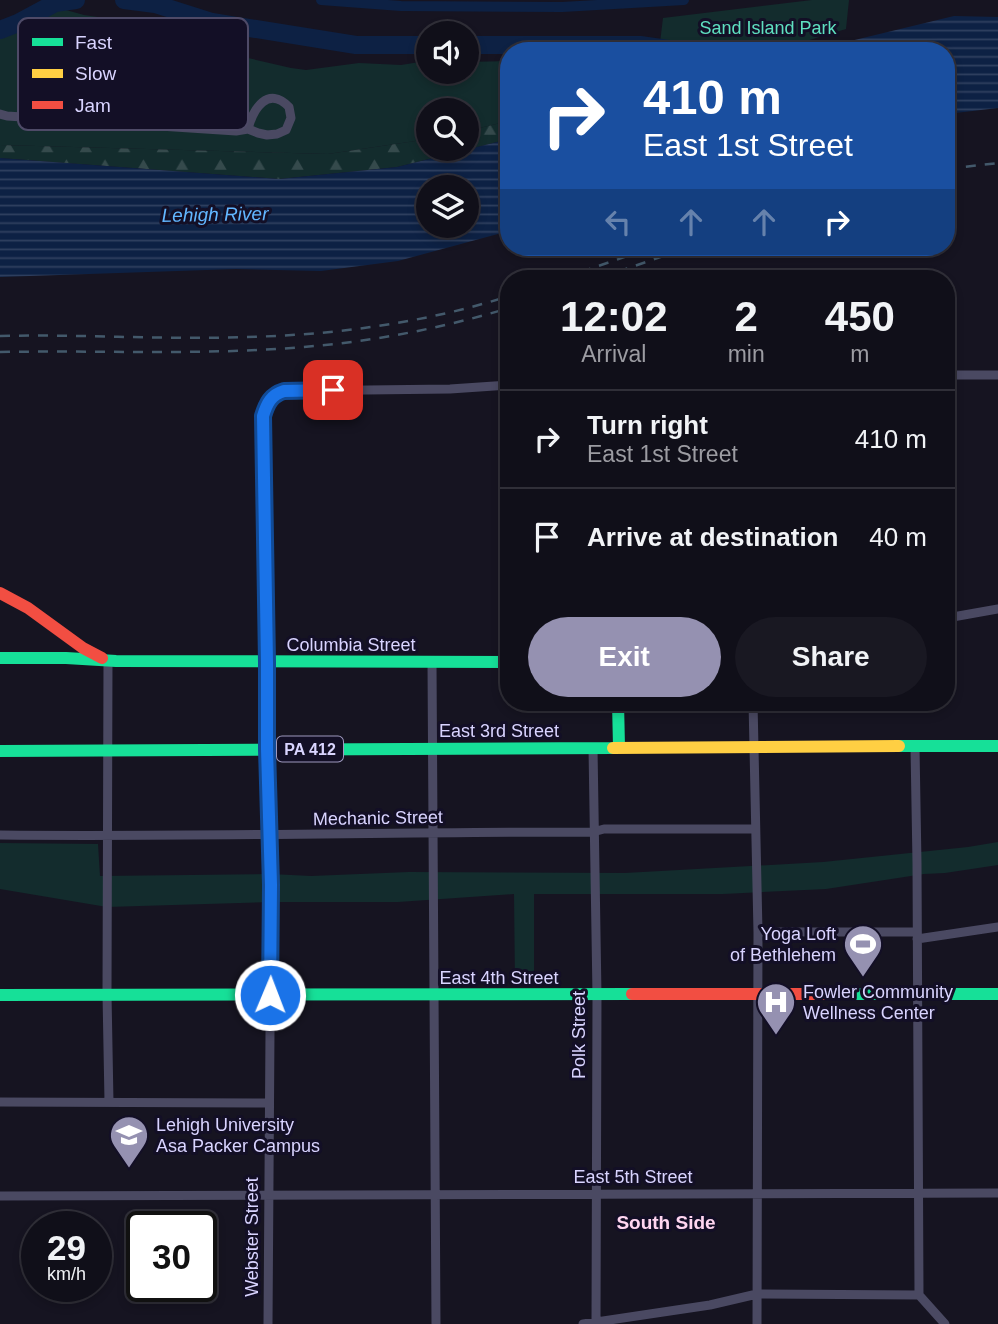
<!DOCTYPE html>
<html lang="en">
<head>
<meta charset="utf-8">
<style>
	:root { --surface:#100f19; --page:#191822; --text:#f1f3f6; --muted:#9c9ca2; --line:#302f38; --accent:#9591b1 }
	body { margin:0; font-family:Arial,sans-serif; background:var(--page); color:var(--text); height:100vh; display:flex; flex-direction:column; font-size:26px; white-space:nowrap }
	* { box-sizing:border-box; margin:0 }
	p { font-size:23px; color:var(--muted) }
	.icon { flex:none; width:38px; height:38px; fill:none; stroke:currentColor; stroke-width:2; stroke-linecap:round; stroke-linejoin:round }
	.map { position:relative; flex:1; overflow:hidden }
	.sheet { position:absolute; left:500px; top:270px; width:455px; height:441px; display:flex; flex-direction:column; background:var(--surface); border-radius:28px; box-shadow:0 4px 10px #0003,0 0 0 2px var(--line) }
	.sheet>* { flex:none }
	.hud { position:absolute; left:500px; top:42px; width:455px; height:214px; border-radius:28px; box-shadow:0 4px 10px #0003,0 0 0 2px var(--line); background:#1a4fa0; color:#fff; overflow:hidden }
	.tools { position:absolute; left:416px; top:21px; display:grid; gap:14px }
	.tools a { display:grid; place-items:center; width:63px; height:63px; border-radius:50%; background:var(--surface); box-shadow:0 4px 10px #0003,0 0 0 2px var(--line); font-size:35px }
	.speed { position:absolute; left:21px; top:1211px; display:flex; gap:14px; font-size:35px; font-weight:700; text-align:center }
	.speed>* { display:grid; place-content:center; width:91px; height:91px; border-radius:50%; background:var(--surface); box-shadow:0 4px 10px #0003,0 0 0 2px var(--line); line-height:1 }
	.speed small { font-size:18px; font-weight:400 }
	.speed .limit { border:4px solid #111; border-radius:10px; background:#fff; color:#111 }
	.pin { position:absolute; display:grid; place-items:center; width:60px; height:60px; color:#fff; margin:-30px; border-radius:14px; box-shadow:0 4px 10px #0006 }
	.me { position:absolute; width:77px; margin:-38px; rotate:1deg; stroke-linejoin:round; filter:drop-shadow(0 0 5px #0008) }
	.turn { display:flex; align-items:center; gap:24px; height:147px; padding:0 28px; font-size:32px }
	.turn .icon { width:91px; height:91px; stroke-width:2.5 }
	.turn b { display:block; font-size:49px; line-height:60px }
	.lanes { display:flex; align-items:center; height:66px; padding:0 28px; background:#0003; justify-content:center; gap:35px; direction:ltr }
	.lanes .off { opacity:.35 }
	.eta { display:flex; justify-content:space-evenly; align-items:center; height:119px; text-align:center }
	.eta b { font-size:42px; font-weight:700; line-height:49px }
	.primary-button { display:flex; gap:14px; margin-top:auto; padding:14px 28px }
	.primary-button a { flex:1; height:80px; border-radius:42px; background:var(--accent); color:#fff; font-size:28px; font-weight:700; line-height:80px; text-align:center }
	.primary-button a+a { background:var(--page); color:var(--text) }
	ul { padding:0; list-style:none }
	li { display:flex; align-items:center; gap:21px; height:98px; padding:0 28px; border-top:2px solid var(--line) }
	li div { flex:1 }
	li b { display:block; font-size:26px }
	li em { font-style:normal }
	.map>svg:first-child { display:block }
</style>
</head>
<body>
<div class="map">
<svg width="998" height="1324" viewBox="0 0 998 1324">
	<defs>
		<pattern id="forest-firs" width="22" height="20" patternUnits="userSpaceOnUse" patternTransform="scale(1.75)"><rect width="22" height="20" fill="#132c2d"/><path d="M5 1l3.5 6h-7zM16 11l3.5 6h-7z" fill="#354a4c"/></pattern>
		<pattern id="water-rules" width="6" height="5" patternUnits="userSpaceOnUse" patternTransform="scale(1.75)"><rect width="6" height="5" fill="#0d2144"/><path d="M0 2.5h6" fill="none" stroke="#304060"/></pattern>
	</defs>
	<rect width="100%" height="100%" fill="#161421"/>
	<path fill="#132c2d" d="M812,0H849L846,29L773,51H659L663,18Z
		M55,7L84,15L181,29L248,58L291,68L306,70L359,63L401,65L426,61L429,62V72H467V62L509,61V121L467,131V110H429V139L328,154L0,145V31Z
		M998,842V865L945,873L924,874L826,889L723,894H534V983H515L514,894L398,902H271L107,907L0,889V843L98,844L100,876L271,874L311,876L409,872L625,873L823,862L968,847Z"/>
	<path fill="url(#forest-firs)" d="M509,121V139L397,167L279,179L0,158V145L328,154L429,139V149H467V131Z"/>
	<path fill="url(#water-rules)" fill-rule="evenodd" d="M954,16L998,17V108L947,114V51H809Z
		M509,139V231L398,261L321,271L236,269L0,277V158L279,179L397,167ZM429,187H467V226H429Z"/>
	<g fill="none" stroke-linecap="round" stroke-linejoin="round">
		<path stroke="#0d2144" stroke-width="10" d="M321,0L401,6L562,7L684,0"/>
		<path stroke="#0d2144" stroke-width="18" d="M124,0L155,4L212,22L356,45H429
			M0,30L18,23L55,3L76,0
			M467,45H640L683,51"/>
		<path stroke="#4a4962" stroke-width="9" d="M0,114L7,116L236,131L248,129L258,133L267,135L277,134L286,130L291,118L289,107C268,85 253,109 248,129
			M947,375H998
			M947,618L998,609
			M108,661L107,994L109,1102
			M432,662L436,1324
			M753,702L758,932L757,1324
			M915,747L917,863L919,1295L945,1324
			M593,748L597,995L596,1322
			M0,835C198,837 396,832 593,832L604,829H755
			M758,932H916
			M917,939L998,927
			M0,1102L269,1103
			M0,1196L998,1193
			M268,1324L271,885L267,749V662L263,416C267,403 271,395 284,391L450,389L509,385
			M583,1324L710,1305L757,1294L919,1295"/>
		<path stroke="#16e098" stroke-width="12" d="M0,658H66L116,661L509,662
			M618,702L619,747
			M899,746H998
			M0,751L613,748
			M848,994H998
			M0,995L632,994"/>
		<path stroke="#ffcf43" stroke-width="12" d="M613,748L899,746"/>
		<path stroke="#f24e42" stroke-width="12" d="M0,593L28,608L83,648L102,658
			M632,994H848"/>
		<path stroke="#43596b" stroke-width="2.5" stroke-dasharray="10 9" stroke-linecap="butt" d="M947,169L998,163
			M645,256L672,247
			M563,278L654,247
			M600,278L689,247
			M0,336C82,334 164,340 246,337C334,335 425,323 509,296
			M0,352C105,350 211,356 315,346C381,340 446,327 509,308"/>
	</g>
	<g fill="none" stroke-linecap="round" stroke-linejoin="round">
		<g stroke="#114b97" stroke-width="18">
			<path id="route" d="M270,995L271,885L267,749V662L263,416C267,403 271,395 284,391L333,390"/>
		</g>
		<use href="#route" stroke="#1a73e8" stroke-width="12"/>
	</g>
	<defs>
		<g id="stadium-pin" transform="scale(2.0125)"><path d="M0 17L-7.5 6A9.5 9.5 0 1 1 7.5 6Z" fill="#9591b1" stroke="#130f26"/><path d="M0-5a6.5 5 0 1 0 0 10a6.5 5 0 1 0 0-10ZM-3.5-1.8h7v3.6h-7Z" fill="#fff"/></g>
		<g id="hospital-pin" transform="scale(2.0125)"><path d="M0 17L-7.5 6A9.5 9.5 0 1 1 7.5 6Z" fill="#9591b1" stroke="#130f26"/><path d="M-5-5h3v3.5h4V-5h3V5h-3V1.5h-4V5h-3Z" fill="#fff"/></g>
		<g id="university-pin" transform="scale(2.0125)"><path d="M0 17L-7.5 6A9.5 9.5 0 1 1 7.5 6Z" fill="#9591b1" stroke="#130f26"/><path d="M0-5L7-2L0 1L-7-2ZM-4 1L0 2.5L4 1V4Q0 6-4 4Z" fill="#fff"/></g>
	</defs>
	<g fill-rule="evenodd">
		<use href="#stadium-pin" x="863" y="944"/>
		<use href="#hospital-pin" x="776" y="1002"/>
		<use href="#university-pin" x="129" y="1135"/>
	</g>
	<g text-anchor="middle" stroke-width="6" stroke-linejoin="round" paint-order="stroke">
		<rect fill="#130f26" stroke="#9e99be" stroke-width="2" x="277" y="736.5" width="66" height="25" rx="5"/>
		<g font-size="16" font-weight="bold" fill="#d9d4ff">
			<text x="310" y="755">PA 412</text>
		</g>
		<g font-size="18" fill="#5fe0c0" stroke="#130f26">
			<text x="768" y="34">Sand Island Park</text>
		</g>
		<g font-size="18" fill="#d9d4ff" stroke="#130f26">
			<text x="351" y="651">Columbia Street</text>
			<text x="499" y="737">East 3rd Street</text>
			<text transform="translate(378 818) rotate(-1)" y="6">Mechanic Street</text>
			<text x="499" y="984">East 4th Street</text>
			<text transform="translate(579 1035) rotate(-90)" y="6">Polk Street</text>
			<text x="633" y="1183">East 5th Street</text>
			<text transform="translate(252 1237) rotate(-90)" y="6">Webster Street</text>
		</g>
		<g font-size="18" fill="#d9d4ff" stroke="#130f26" text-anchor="start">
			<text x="836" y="940" text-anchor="end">Yoga Loft<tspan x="836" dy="21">of Bethlehem</tspan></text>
			<text x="803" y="998">Fowler Community<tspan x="803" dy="21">Wellness Center</tspan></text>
			<text x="156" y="1131">Lehigh University<tspan x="156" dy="21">Asa Packer Campus</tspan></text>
		</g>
		<g font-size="19" font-style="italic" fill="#62b6ff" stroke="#130f26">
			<text transform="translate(215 214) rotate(-1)" y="7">Lehigh River</text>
		</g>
		<g font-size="19" font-weight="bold" fill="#ffd6f0" stroke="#130f26">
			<text x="666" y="1229">South Side</text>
		</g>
	</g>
	<rect x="18" y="18" width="230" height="112" rx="10" fill="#130f26" stroke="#4e4a67" stroke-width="2"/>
	<rect x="32" y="38" width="31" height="8" fill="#16e098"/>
	<rect x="32" y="69" width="31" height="9" fill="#ffcf43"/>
	<rect x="32" y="101" width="31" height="8" fill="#f24e42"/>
	<g font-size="19" fill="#d9d4ff">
		<text x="75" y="49">Fast</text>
		<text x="75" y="80">Slow</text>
		<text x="75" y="112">Jam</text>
	</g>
</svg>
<div class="tools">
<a><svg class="icon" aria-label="sound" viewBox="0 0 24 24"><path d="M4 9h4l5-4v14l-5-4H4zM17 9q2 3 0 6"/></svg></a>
<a><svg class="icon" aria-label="search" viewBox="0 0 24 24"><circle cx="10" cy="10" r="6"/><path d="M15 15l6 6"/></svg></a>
<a><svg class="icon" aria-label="layers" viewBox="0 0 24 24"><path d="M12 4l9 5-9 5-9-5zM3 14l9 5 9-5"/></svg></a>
</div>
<div class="speed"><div>29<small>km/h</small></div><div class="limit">30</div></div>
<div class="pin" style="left:333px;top:390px;background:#d93025"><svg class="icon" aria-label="arrive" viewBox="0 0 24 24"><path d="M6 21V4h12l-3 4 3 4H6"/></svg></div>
<svg class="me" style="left:270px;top:995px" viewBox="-20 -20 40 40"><circle r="17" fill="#1a73e8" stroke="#fff" stroke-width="3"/><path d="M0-11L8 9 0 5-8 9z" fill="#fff"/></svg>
<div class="hud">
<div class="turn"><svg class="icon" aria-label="right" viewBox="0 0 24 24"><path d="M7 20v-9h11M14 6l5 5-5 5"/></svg><div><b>410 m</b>East 1st Street</div></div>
<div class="lanes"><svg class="icon off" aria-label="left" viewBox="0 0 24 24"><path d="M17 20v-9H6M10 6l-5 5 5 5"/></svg><svg class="icon off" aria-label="ahead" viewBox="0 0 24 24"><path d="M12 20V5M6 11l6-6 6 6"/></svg><svg class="icon off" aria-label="ahead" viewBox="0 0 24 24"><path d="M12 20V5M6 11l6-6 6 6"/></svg><svg class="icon" aria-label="right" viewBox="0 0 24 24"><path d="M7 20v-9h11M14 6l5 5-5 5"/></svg></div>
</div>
<section class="sheet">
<div class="eta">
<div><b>12:02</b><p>Arrival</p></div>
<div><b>2</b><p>min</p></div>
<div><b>450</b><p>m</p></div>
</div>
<ul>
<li><svg class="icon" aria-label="right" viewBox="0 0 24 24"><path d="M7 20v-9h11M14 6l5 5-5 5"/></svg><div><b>Turn right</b><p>East 1st Street</p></div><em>410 m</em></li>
<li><svg class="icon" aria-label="arrive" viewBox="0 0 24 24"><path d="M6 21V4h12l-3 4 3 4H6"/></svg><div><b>Arrive at destination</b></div><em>40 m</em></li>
</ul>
<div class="primary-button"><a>Exit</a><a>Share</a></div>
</section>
</div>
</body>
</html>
